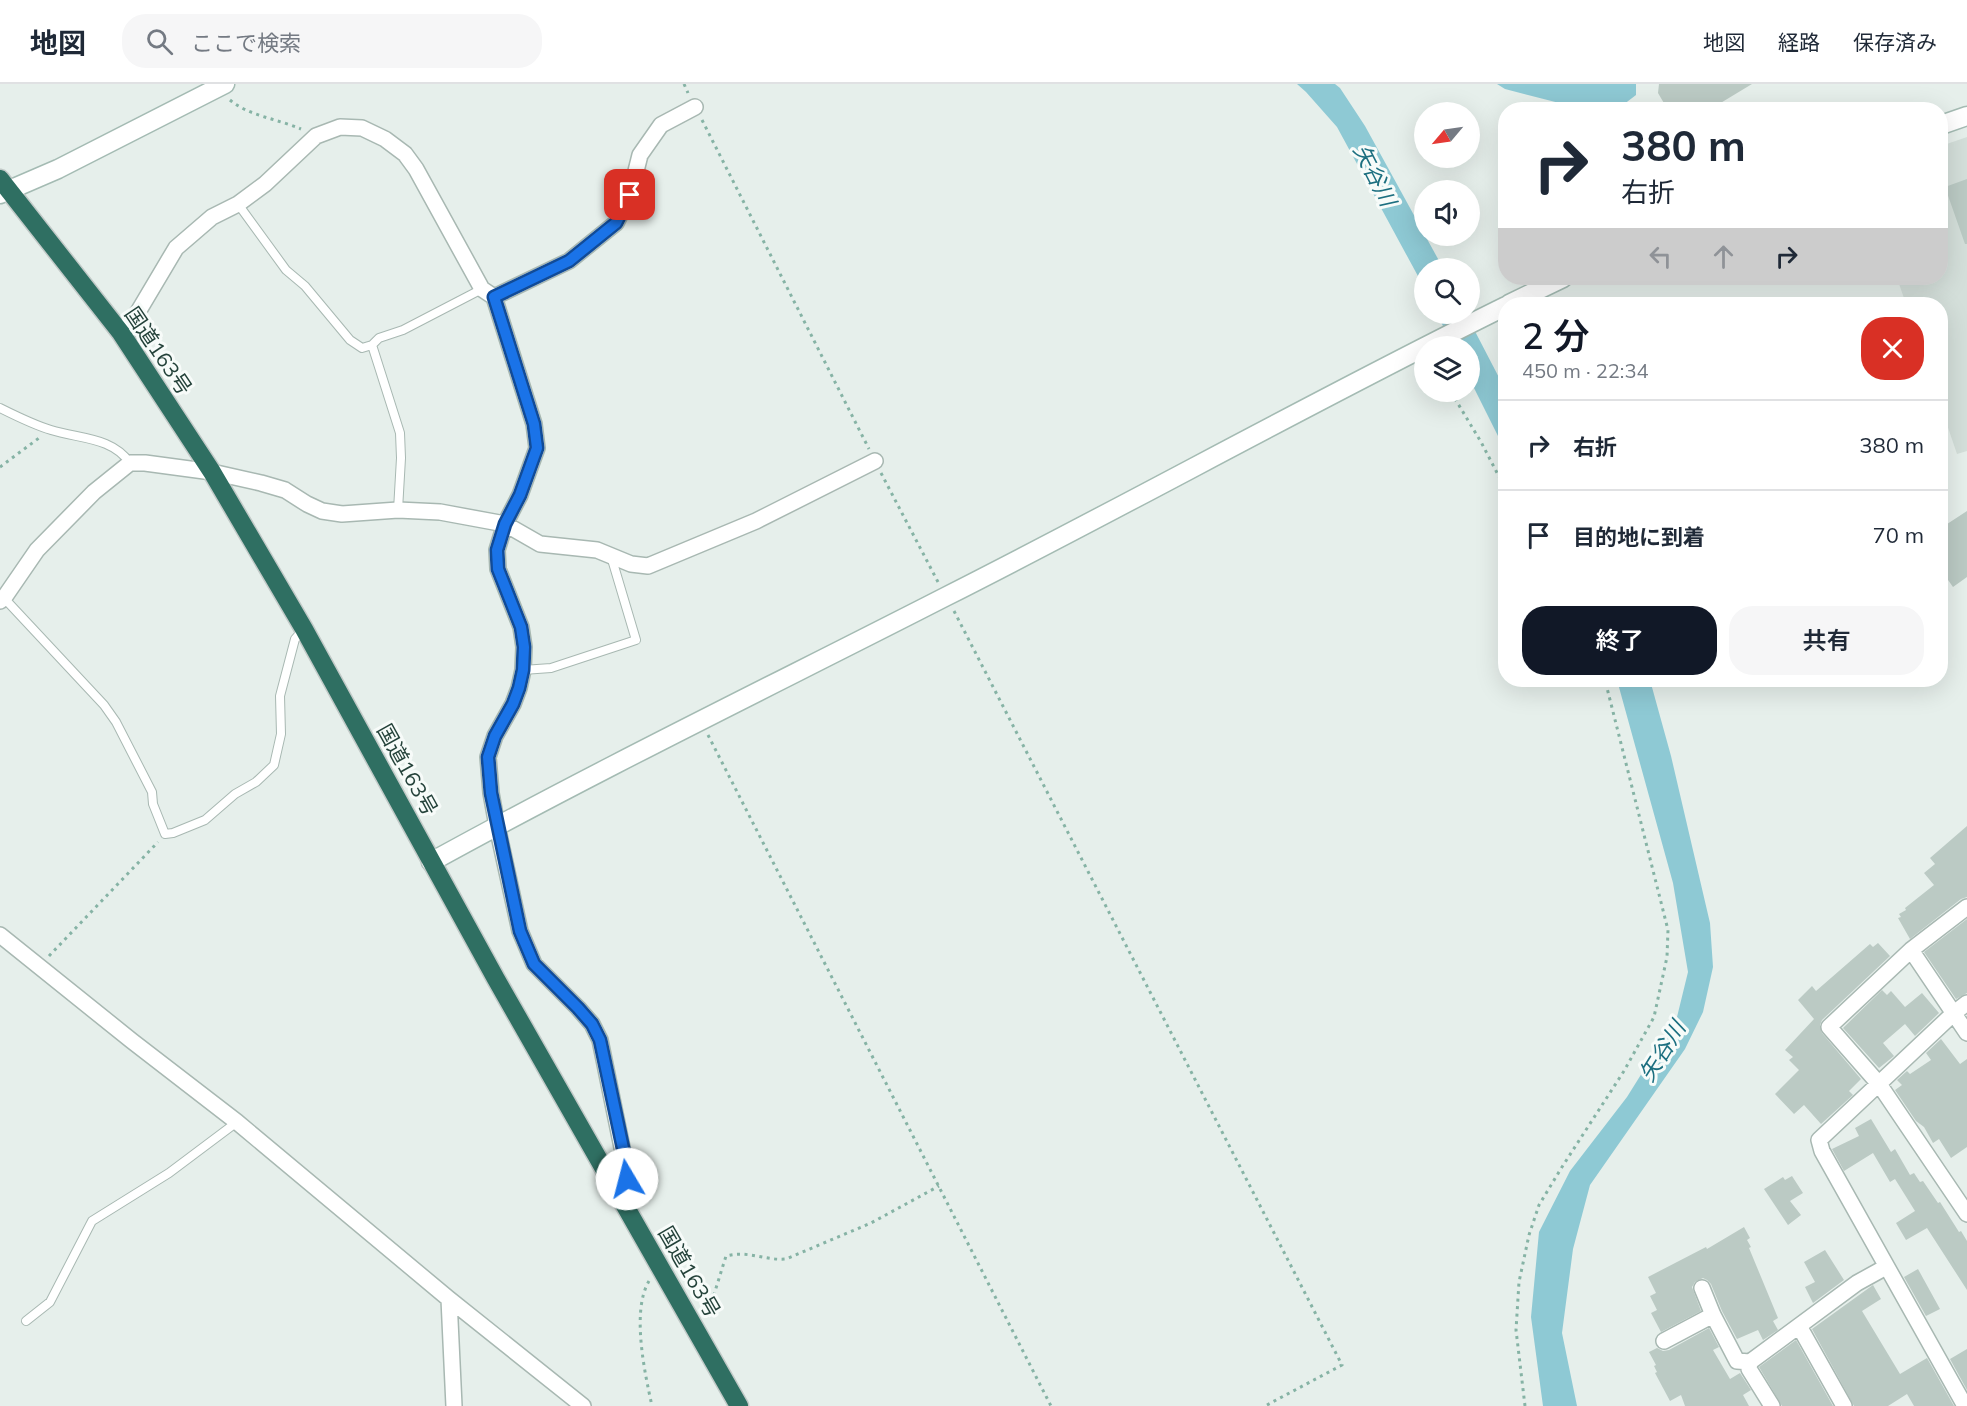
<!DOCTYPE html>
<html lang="ja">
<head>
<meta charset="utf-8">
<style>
	:root { --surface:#fff; --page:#f6f6f7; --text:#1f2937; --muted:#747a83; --line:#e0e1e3; --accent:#111827 }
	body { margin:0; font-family:Mulish,"Noto Sans JP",sans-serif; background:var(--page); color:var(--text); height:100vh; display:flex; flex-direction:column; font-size:22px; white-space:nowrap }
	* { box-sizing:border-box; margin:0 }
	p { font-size:20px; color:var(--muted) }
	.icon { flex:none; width:33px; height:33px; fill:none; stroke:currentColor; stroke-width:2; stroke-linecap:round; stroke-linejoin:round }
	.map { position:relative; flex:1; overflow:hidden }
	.side { position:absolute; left:1498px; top:213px; width:450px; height:390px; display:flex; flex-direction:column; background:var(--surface); border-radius:24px; box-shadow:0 6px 24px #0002 }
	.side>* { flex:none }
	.hud { position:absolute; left:1498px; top:18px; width:450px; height:183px; border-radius:24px; box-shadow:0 6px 24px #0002; background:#fff; color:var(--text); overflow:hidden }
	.needle { width:39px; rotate:241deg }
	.tools { position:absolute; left:1414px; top:18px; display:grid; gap:12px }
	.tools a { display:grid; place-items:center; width:66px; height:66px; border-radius:50%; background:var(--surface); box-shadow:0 6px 24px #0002; font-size:30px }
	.pin { position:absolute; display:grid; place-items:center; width:51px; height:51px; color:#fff; margin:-26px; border-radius:12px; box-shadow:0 3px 9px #0006 }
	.me { position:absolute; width:66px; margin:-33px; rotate:352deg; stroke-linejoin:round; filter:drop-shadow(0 0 4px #0008) }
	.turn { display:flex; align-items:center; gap:21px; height:126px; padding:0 24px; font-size:27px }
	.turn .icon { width:78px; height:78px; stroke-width:2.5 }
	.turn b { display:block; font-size:42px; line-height:51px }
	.lanes { display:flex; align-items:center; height:57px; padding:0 24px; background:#0003; justify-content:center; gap:30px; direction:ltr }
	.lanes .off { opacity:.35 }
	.round { display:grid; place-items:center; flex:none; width:63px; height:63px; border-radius:24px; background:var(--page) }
	.headline { display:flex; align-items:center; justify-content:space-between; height:102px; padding:0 24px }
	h1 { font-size:36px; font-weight:600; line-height:45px; color:var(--accent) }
	.action { display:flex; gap:12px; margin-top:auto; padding:12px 24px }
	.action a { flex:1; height:69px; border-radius:24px; background:var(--accent); color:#fff; font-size:24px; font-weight:600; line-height:69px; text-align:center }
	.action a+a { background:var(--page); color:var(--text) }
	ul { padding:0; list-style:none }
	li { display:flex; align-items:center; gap:18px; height:90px; padding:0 24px; border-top:2px solid var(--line) }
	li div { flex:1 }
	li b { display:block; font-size:22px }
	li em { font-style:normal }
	header { display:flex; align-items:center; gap:36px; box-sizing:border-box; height:84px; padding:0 30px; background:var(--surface); border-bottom:2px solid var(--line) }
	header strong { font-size:28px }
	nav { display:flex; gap:33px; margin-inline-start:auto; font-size:21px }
	.search { width:420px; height:54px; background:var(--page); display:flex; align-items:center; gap:15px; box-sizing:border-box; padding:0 21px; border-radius:24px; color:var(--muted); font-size:22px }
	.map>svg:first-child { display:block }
</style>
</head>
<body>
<header>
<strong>地図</strong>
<div class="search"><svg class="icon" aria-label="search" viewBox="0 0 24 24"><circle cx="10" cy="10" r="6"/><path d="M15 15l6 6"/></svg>ここで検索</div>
<nav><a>地図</a><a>経路</a><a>保存済み</a></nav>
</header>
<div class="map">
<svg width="1967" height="1322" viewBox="0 0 1967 1322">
	<rect width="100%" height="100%" fill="#e6efeb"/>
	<path fill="#d4dfda" d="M1967,53V367L1957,370L1941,323V220H1906L1897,194H1941V62Z"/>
	<path fill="#8ec9d4" d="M1297,0H1335L1340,4L1365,42L1443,184H1425V205L1337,43L1306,8Z
		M1497,0H1636V11L1619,24L1575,23L1505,5Z
		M1437,230H1466L1506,307V368L1470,296V262H1453Z
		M1617,596H1650L1671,672L1710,839L1713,883L1703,928L1685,965L1590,1101L1573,1165L1562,1249L1577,1322H1543L1531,1233L1539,1148L1570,1087L1627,1013L1677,933L1688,888L1673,799Z"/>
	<path fill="#bbcac4" d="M1659,0H1752L1709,26H1668L1658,9Z
		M1967,95V160H1965L1945,103Z
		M1967,427V493L1953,503L1941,486V444Z
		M1967,742V813L1961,815L1910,855L1898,834L1901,833L1899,830L1906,826L1905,824L1934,801L1924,789L1935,780L1930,774Z
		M1967,835V909L1956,915L1924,868Z
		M1878,859L1890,872L1822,936L1820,941L1822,949L1861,995L1849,1007L1853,1011L1821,1040L1804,1021L1794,1030L1775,1010L1799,986L1789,976L1793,973L1785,966L1814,935L1798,916L1812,902L1816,907L1870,860L1873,863Z
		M1882,906L1887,911L1891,907L1905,923L1922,909L1939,929L1915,952L1905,940L1883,959L1894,972L1879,984L1843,944Z
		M1941,955L1960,980L1967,975V1063L1951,1074L1939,1055L1933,1059L1924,1043L1916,1037L1895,1006L1902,1001L1897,996L1907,987L1910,990L1931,976L1926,969Z
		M1871,1035L1891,1068L1895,1065L1910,1091L1914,1089L1920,1098L1923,1097L1938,1119L1940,1118L1959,1148L1961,1147L1967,1157V1206L1927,1144L1906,1156L1896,1139L1915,1127L1895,1095L1890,1098L1873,1069L1844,1087L1832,1065L1859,1052L1855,1044Z
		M1792,1092L1803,1109L1790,1117L1801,1131L1788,1141L1764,1105L1783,1093L1785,1096Z
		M1744,1143L1750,1154L1747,1156L1751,1163L1749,1164L1778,1234L1773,1237L1778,1246L1763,1256L1758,1246L1737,1255L1722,1227L1711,1200L1707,1196L1703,1194L1695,1198L1692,1203L1701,1227L1661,1248L1651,1229L1657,1226L1650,1212L1656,1209L1648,1193L1706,1163L1707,1165Z
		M1825,1166L1844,1196L1813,1219L1805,1203L1815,1198L1804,1178Z
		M1918,1185L1940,1225L1926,1232L1904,1193Z
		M1873,1201L1881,1215L1862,1227L1900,1290L1927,1274L1954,1322H1914L1907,1310L1888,1322H1854L1812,1245Z
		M1709,1244L1719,1263L1713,1266L1730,1295L1740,1289L1751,1306L1743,1311L1749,1322H1685L1681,1311L1670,1317L1655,1289L1657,1288L1654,1282L1656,1281L1649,1268L1657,1264L1663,1267L1669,1266Z
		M1796,1256L1833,1322H1782L1759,1283Z
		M1967,1265V1306L1950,1275Z"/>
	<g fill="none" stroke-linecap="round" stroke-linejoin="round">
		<g stroke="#a8b8b2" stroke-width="10">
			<path id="lane" d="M238,120L286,186L305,202L350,256L362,264L372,261L400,349L401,374L398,426
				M372,261L379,254L403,246L482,205
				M0,324C16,332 34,341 51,346C80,355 112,353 130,379
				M4,514L104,621L116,638L152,708L153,720L165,750L173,749L205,736L235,710L256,698L274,681L281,650L280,612L295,555L303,546
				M523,586L551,584L636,556L611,472
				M26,1237L50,1218L92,1137L169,1089L237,1038"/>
		</g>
		<g stroke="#a8b8b2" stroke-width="18">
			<path id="street" d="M494,213L569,177L616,139L630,111L640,71L661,41L695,23
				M121,249L138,228L176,164L212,133L238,120L265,100L316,52L340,43L362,44L385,55L405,70L416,85L482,205L494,213L534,340L537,364L520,411L505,440L497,466L498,485L521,543L524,563L523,586L519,604L513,620L495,652L488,673L491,709L497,742L520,847L534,880L578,924L592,940L600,956L626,1083L627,1095L616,1107
				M0,517L4,514L37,466L94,408L130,379H145L212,388L261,399L285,406L307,420L322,427L342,430L398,426L440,428L505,440L540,460L597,466L631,480L648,482L756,437L875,377
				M1967,823L1911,866L1829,943L1879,1000L1967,1130
				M0,851L132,957L237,1038L449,1215L583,1322
				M1911,866L1967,949
				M1702,1204L1713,1231L1737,1277L1750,1278
				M449,1215L454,1322
				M1799,1242L1844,1322
				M1664,1257L1713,1231
				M1772,1322L1749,1285L1750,1278L1857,1199L1886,1183
				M1965,1322L1822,1067L1819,1056L1954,929L1967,919"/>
		</g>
		<g stroke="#a4bbb3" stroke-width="21">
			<path id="secondary" d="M1941,41L1967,32
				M0,110L58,85L225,0
				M1509,220L1563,194
				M431,778C600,685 773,601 945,513C1133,418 1317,315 1506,222"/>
		</g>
		<g stroke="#c2cac8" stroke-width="21">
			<path id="highway" d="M0,95L121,249L212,388L304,545L496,895L739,1322"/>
		</g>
		<path stroke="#86b3a5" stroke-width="3" stroke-dasharray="3 4.5" stroke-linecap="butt" d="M684,0L688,9
			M230,16C249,32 278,35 301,45
			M702,36L869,365
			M1451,308L1481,358L1506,406
			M0,383L39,354
			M881,389L938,498
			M954,527L1342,1281L1265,1322
			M708,651L1051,1322
			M49,872L158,758
			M649,1197C631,1227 645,1290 652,1322
			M707,1233L726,1172C748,1166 766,1177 786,1175L871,1139L939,1102
			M1525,1322L1516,1246L1519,1198L1529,1151L1539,1121L1562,1083L1624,987L1654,933L1667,873L1668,846L1605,596"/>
		<use href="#lane" stroke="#fff" stroke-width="8"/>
		<use href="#street" stroke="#fff" stroke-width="15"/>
		<use href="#secondary" stroke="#fff" stroke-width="18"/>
		<use href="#highway" stroke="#2f6f62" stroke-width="18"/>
	</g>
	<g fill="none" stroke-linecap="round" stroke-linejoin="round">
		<g stroke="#114b97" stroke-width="15">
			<path id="route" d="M627,1095V1083L600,956L592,940L578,924L534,880L520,847L491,709L488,673L495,652L513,620L519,604L523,586L524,563L521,543L498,485L497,466L505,440L520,411L537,364L534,340L494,213L569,177L616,139L630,111"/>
		</g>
		<use href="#route" stroke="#1a73e8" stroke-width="10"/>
	</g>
	<g text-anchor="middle" stroke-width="6" stroke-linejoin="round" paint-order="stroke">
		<g font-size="21" fill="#24423a" stroke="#f7fbf9">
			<text transform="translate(158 267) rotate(56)" y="7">国道163号</text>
			<text transform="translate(407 686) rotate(61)" y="7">国道163号</text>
			<text transform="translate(689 1188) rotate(60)" y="7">国道163号</text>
		</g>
		<g font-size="22" font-style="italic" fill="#1c6f80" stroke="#f7fbf9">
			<text transform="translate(1375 91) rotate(63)" y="8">矢谷川</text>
			<text transform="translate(1662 967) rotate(-58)" y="8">矢谷川</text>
		</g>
	</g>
</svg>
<div class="tools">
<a><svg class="needle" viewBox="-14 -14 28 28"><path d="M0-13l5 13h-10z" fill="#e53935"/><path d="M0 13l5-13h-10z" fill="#747a83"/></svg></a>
<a><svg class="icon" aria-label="sound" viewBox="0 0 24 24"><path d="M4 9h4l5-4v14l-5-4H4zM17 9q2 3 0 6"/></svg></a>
<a><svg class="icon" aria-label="search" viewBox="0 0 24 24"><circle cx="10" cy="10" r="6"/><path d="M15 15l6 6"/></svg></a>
<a><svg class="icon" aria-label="layers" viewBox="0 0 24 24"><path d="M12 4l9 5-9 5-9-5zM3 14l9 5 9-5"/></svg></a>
</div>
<div class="pin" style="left:630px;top:111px;background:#d93025"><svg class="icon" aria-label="arrive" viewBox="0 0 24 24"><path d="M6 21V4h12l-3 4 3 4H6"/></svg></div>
<svg class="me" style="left:627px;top:1095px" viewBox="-20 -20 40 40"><circle r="19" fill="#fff"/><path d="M0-13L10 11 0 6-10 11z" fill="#1a73e8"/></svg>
<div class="hud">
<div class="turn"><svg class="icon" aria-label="right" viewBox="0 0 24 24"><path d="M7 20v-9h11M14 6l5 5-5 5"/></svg><div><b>380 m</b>右折</div></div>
<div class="lanes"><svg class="icon off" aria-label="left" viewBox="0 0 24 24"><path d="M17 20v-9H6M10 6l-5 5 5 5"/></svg><svg class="icon off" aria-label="ahead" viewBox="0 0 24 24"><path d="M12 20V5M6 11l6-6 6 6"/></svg><svg class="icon" aria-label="right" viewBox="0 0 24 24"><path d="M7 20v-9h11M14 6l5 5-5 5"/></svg></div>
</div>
<section class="side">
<div class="headline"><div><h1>2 分</h1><p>450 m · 22:34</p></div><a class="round" style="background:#d93025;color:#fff"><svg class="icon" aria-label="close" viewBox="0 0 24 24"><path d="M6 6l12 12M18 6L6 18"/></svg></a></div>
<ul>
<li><svg class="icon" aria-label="right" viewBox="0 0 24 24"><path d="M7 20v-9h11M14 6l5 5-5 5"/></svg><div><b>右折</b></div><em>380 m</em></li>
<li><svg class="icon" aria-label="arrive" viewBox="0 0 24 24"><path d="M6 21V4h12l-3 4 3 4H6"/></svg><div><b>目的地に到着</b></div><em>70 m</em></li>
</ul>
<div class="action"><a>終了</a><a>共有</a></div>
</section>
</div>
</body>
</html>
